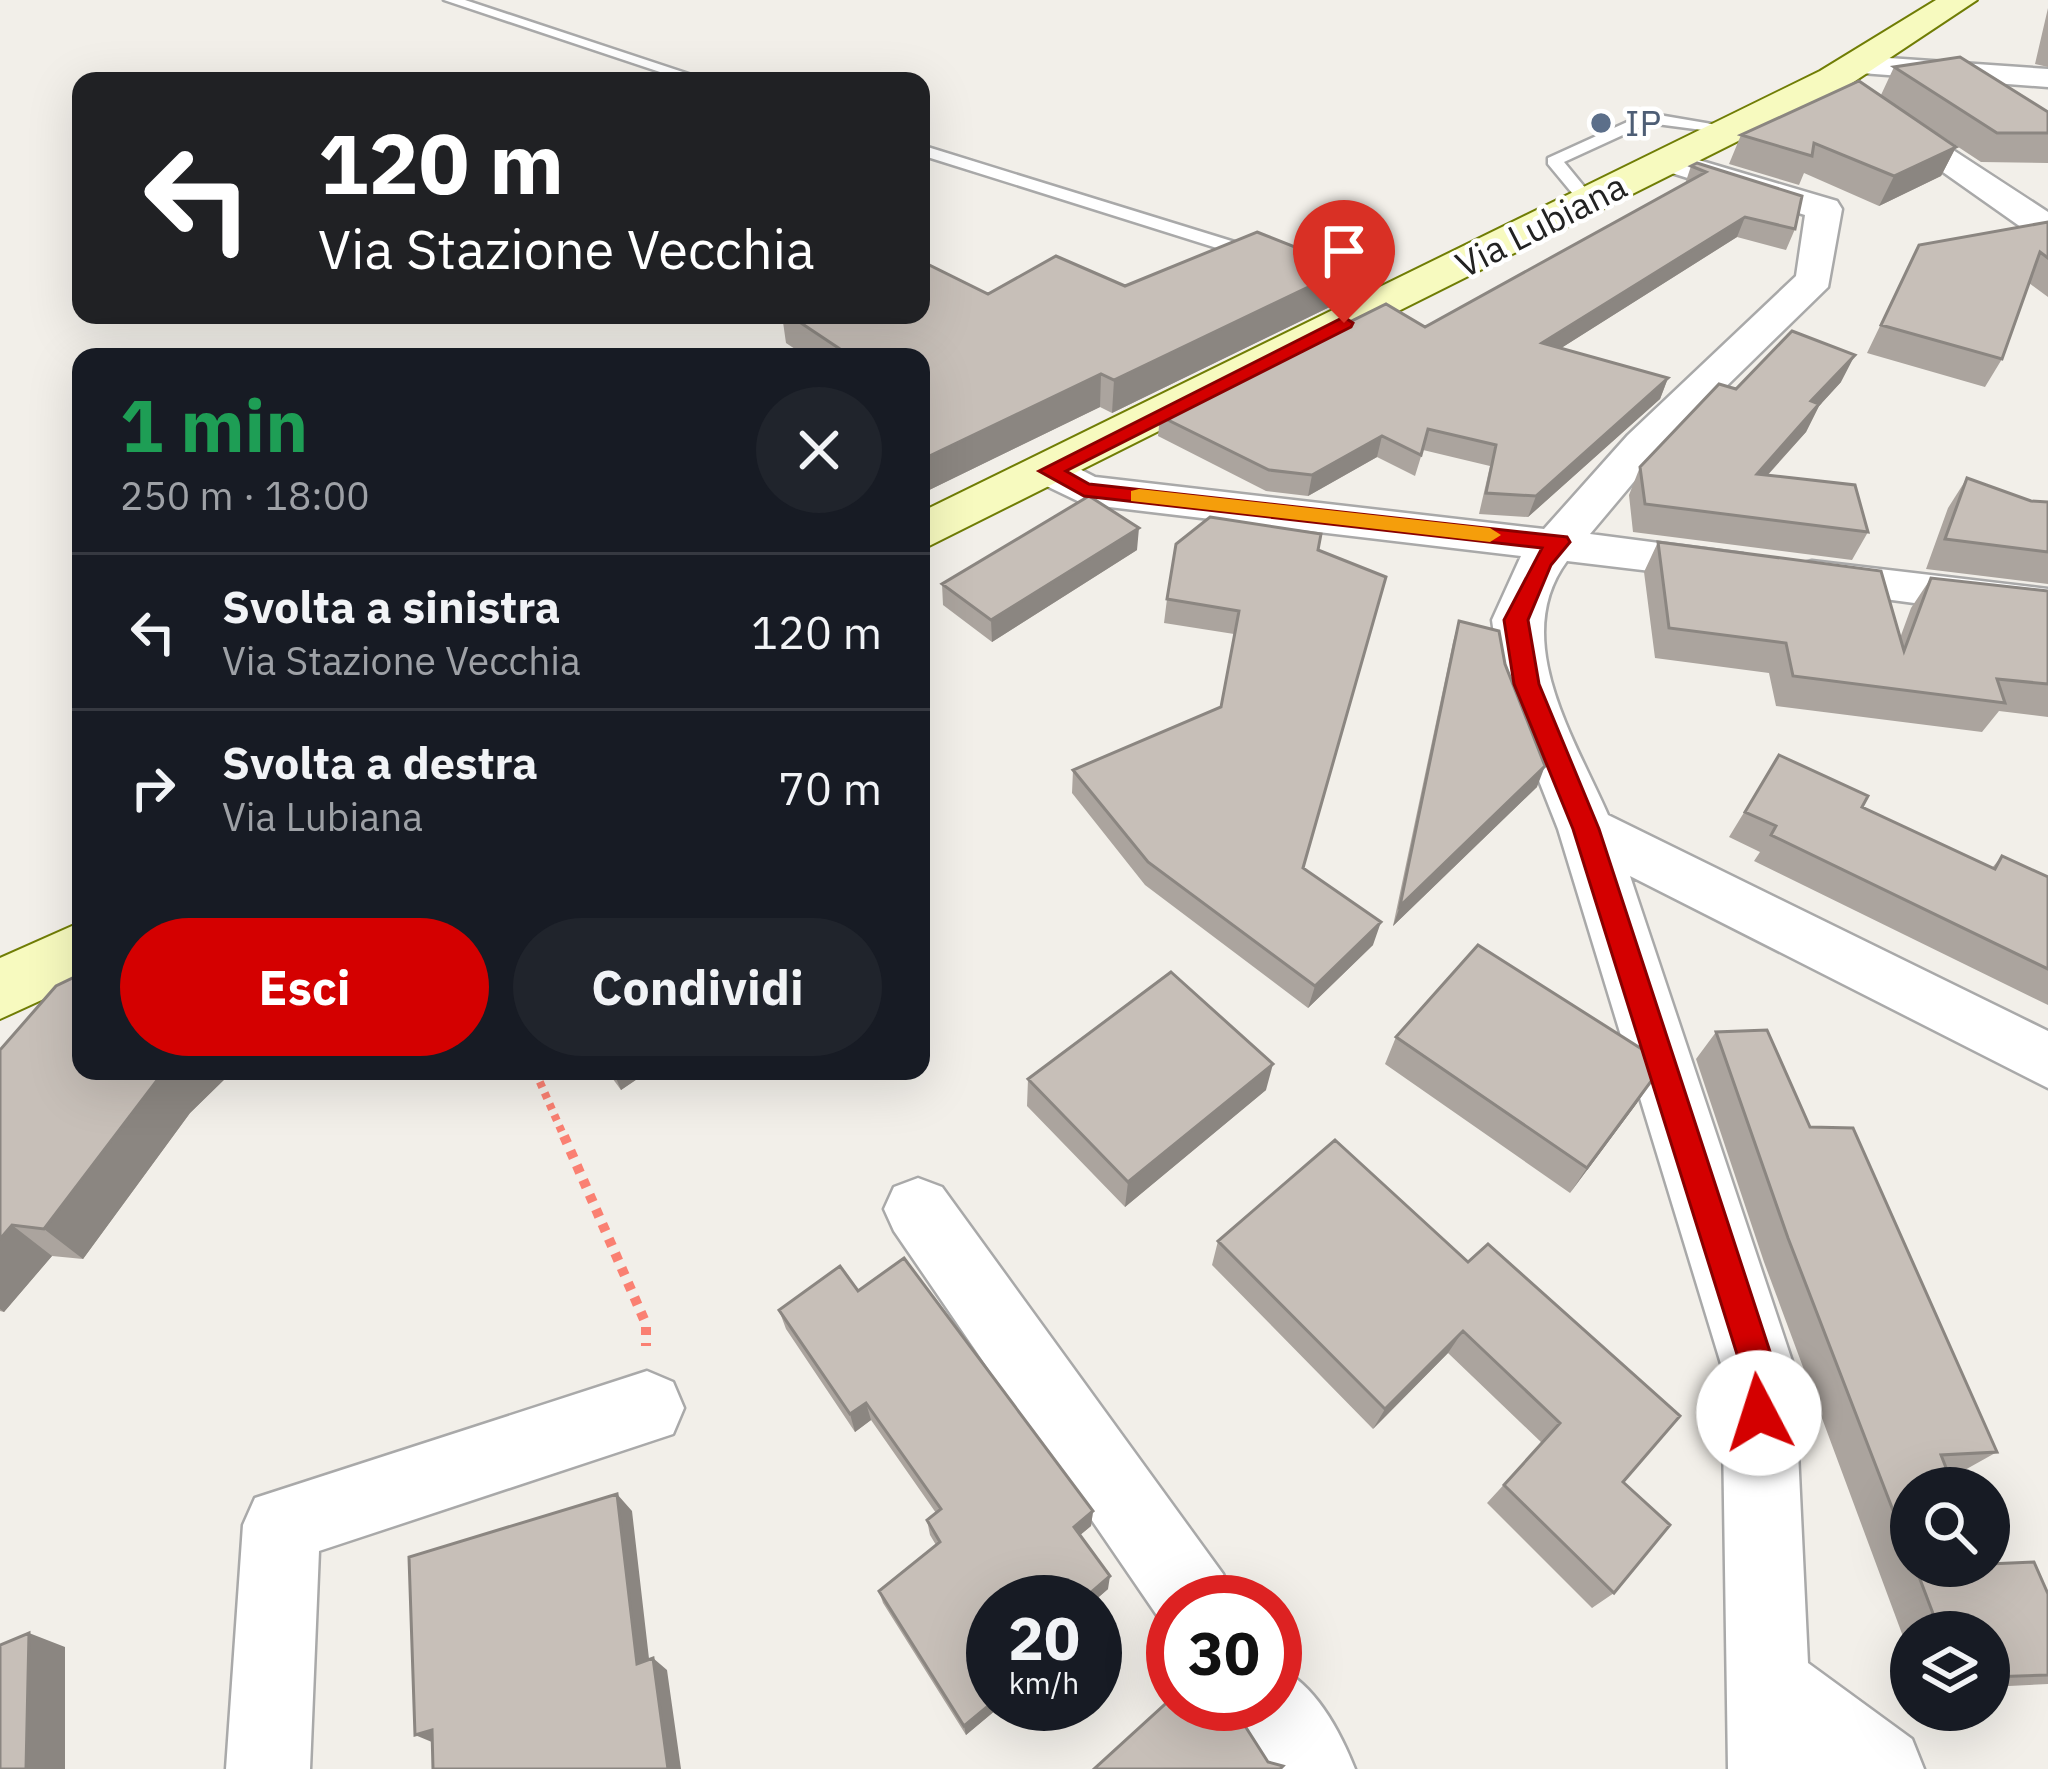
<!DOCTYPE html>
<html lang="it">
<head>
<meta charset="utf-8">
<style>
	:root { --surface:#171b24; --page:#20242c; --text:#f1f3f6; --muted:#9ea1a6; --line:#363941; --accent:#d40000 }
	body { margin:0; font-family:"IBM Plex Sans",sans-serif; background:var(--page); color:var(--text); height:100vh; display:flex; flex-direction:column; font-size:45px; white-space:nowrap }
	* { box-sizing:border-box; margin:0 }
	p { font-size:39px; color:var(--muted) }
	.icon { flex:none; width:66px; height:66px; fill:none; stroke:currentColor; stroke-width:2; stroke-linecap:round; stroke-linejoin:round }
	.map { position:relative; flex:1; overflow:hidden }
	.panel { position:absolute; left:72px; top:348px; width:858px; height:732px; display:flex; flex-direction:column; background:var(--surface); border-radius:24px; box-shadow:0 12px 48px #0002 }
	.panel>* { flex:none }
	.guide { position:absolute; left:72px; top:72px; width:858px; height:252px; border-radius:24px; box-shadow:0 12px 48px #0002; background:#202124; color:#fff; overflow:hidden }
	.fabs { position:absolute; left:1890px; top:1467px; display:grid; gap:24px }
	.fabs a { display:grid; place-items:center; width:120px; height:120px; border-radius:50%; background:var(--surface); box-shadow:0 12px 48px #0002; font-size:60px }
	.speed { position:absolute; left:966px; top:1575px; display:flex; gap:24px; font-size:60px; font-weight:700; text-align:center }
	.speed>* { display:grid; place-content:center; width:156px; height:156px; border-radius:50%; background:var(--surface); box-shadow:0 12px 48px #0002; line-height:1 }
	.speed small { font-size:30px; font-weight:400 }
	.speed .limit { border:18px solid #d22; background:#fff; color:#111 }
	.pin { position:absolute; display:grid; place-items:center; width:102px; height:102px; color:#fff; margin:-123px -51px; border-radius:50% 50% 50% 0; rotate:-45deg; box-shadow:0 0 12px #0007 }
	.pin .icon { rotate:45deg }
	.me { position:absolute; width:132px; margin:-66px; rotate:355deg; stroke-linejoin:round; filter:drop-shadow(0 0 9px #0008) }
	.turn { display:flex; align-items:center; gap:42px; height:252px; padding:0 48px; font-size:54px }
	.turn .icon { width:156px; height:156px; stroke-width:2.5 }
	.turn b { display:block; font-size:84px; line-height:102px }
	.round { display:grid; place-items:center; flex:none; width:126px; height:126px; border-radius:63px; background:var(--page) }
	.overview { display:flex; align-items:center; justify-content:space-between; height:204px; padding:0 48px }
	h1 { font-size:72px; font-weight:700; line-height:90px; color:#1e9e55 }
	.cta { display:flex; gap:24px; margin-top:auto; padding:24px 48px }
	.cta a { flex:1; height:138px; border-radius:72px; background:var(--accent); color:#fff; font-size:48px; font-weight:700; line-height:138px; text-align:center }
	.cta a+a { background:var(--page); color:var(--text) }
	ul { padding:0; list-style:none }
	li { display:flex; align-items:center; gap:36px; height:156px; padding:0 48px; border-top:3px solid var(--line) }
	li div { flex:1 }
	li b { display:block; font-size:45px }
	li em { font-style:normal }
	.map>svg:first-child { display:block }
</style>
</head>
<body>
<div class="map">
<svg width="2048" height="1769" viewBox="0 0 2048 1769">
	<rect width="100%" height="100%" fill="#f2efe9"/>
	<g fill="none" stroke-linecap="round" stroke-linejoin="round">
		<g stroke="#a9a9a9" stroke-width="5">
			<path id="lane" d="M444,0H465L710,81H687Z
				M1647,113L1741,129L1733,134L1649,123L1564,162L1596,201L1582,205L1548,164V158Z
				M921,145L1267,252L1270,256L1255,260L921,155Z
				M1307,272H1319L1390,305L1375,309L1307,280Z"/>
		</g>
		<g stroke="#a9a9a9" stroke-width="5">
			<path id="street" d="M1859,56L2048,69V87L1848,72L1843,65Z
				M1884,105L2048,212V240L2035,237L1872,122L1868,115Z
				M1668,151L1837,201L1842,209L1828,287L1658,453L1590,534L1743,554L1749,565L1743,576L1726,580L1567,561C1509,639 1575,739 1608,815L2048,1031V1088L1630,876L1794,1367L1808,1663L1912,1739L1924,1769H1728L1722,1367L1558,829L1501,684L1492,620L1521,556L1084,504L1034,480L1028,471L1034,462H1066L1095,477L1544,529L1628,435L1796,276L1805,215L1656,168L1651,161Z
				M1812,561L2048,589V621L1795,587L1788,576L1795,565Z
				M918,1178L942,1187L1223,1574L1235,1602H1173V1633L1167,1630L894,1231L884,1209L894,1187Z
				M647,1371L673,1382L684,1408L673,1434L319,1551L310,1769H226L243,1525L255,1498Z
				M1275,1666C1314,1682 1340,1731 1355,1769H1262L1226,1704H1275Z"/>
		</g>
		<g stroke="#707d05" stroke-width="4">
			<path id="secondary" d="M1936,0H1977L1846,87L921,550V512L1820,71Z
				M81,922V982L0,1019V958Z"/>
		</g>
		<path stroke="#fa8072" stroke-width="8" stroke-dasharray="6 6" stroke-linecap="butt" d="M535,1071L565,1139"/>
		<path stroke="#fa8072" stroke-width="10" stroke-dasharray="8 8" stroke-linecap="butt" d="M564,1136L646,1324V1346"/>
		<use href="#lane" fill="#fff" fill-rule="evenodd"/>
		<use href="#street" fill="#fff" fill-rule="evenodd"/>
		<use href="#secondary" fill="#f7fabf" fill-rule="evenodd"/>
	</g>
	<path fill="#aba49e" d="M2048,8V67L2035,64Z
		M1894,67L2048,112V163L1981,162L1890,102L1956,147L1941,176L1879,206L1804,173L1799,185L1729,164L1741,135L1881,95Z
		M1697,163L1795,229L1786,250L1737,237L1561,348L1668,378L1660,399L1528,517L1479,514L1490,466L1423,450L1415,476L1377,457L1308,496L1266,491L1158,436L1160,416L1425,327L1685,184L1691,166Z
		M2048,222V297L2029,283L2002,359L1985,387L1867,353L1919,245Z
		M1348,268L1342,301L1112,413L1100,407L921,494V357H807L786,343L782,315H921L988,294L1125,286Z
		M1841,382L1819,406L1806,432L1767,476L1868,532L1852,560L1633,532L1629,495L1640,467L1736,389Z
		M1967,478L2031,501L2048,502V584L1926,569L1948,508Z
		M1658,542L1900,638L1911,608L1931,578L2048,591V717L1999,711L1982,732L1776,706L1769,673L1655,658L1644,572Z
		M1137,550L992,642L943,605L942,584Z
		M1318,550L1304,869L1373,945L1308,1008L1145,885L1072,793L1073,770L1221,707L1234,634L1164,623L1167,599Z
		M1459,621L1537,787L1393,926L1453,642Z
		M1779,755L1862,807L1992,868L2002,856L2048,877V1005L1754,861L1760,852L1729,837Z
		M1716,1032L1810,1127L1997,1452L1963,1471L1948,1472L1911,1488V1566H1989L2048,1594V1684L1989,1687V1632H1911V1658L1764,1262L1696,1059Z
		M1396,1037L1637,1103L1570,1193L1385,1064Z
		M0,1050L81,1071H233L190,1113L83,1259L52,1256L4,1312L0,1311Z
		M607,1071H649L621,1090Z
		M1028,1079L1266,1090L1125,1207L1027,1106Z
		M1218,1241L1468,1262L1623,1482L1614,1593L1592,1608L1487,1503L1542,1443L1448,1353L1373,1429L1212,1265Z
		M858,1291L1093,1511L1091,1526L1080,1535L1108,1589L1093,1602H993V1704H1003L966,1735L883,1603L879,1591L936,1545L930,1535L927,1520L936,1513L871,1420L855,1432L786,1329L779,1310Z"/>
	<path fill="#8b8681" d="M1956,147L1941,176L1879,206L1894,176Z
		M1745,217L1737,237L1536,364L1542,343Z
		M1348,268L1342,301L1112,413L1114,380Z
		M1855,355L1841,382L1819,406L1806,432L1743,502L1757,474L1811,401Z
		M1101,374L1100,407L921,494V460Z
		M1668,378L1660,399L1528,517L1536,496Z
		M1382,436L1377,457L1308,496L1312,475Z
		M1139,528L1137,550L992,642L991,620Z
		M1545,766L1537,787L1393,926L1400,906Z
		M1381,922L1373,945L1308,1008L1315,986Z
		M1273,1064L1266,1090L1125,1207L1128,1182Z
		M167,1071H233L190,1113L83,1259L44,1229L158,1079Z
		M242,1071H258L248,1078Z
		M613,1071H649L621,1090Z
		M1655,1076L1637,1103L1570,1193L1587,1168Z
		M12,1225L52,1256L4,1312L0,1309V1239Z
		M1463,1331L1448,1353L1373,1429L1385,1409Z
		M866,1403L871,1420L855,1432L850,1414Z
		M617,1494L632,1511L651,1676L637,1664Z
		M1093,1511L1091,1526L1073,1541L1074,1527Z
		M1110,1576L1108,1589L1093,1602H1080Z
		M29,1633L65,1647V1769H26Z
		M653,1658L667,1670L681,1769H668Z
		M993,1702V1704H1003L966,1735L964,1726Z
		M432,1730L439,1745L415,1735Z"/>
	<path fill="#c7bfb8" stroke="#8b8681" stroke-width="3" d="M1960,57L2048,112V133H1997L1894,67Z
		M1859,81L1956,147L1894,176L1814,143L1812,156L1741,135Z
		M1697,163L1802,196L1795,229L1745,217L1542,343L1668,378L1536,496L1486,493L1496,445L1428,429L1421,455L1382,436L1312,475L1269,470L1160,416L1386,304L1425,327L1706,172L1691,166Z
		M2048,222V258L2040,252L2002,359L1881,325L1919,245Z
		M1257,232L1348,268L1114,380L1101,374L921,460V357H852L789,315H921V261L988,294L1056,256L1125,286Z
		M1792,331L1855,355L1811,401L1819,404L1757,474L1855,485L1868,532L1645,504L1640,467L1719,384L1736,389Z
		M1967,478L2031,501L2048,502V552L1945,539Z
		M1089,496L1139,528L991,620L942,584Z
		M1210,517L1321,534L1318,550L1386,577L1303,868L1381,922L1315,986L1148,862L1073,770L1221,707L1239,611L1167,599L1176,544Z
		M1658,542L1881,571L1904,651L1931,578L2048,591V684L1997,679L2005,703L1793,676L1786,643L1669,628Z
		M1459,621L1499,631L1505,664L1545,766L1400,906Z
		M1779,755L1868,796L1862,807L1995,869L2002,856L2048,877V969L1771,835L1776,826L1745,812Z
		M1478,945L1648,1053L1655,1076L1587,1168L1396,1037Z
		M1171,972L1273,1064L1128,1182L1028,1079Z
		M81,974V1071H167L158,1079L44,1229L12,1225L0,1239V1050L56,986Z
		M1767,1030L1810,1127L1853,1128L1997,1452L1941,1455L1954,1488H1911V1557L1788,1238L1716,1032Z
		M1335,1140L1468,1262L1488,1244L1680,1416L1623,1482L1670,1525L1614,1593L1504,1485L1560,1423L1463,1331L1385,1409L1218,1241Z
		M904,1258L1093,1511L1074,1527L1110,1576L1080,1602H993V1702L964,1726L879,1591L940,1542L927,1520L941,1509L866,1403L850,1414L779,1310L840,1266L858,1291Z
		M617,1494L637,1664L653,1658L668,1769H433L432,1730L415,1735L409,1557Z
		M2034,1562L2048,1594V1675L1989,1677V1632H1940L1915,1566H1989V1564Z
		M29,1633L26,1769H0V1645Z
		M1173,1697V1704H1231L1268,1762L1283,1766L1280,1769H1094Z"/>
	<path fill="#d40000" stroke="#8a0000" stroke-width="3" d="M1344,317L1353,323L1351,327L1066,471L1089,484L1567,537L1570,542L1551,565L1528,620L1539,684L1599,829L1775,1367L1777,1413L1772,1425L1759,1430L1747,1425L1741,1367L1573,829L1514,684L1504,620L1542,548L1084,496L1039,471Z"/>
	<path fill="#f59e0b" d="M1139,489L1490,528L1501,535L1490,542L1131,501V491Z"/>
	<circle fill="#5c6f8a" stroke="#fff" stroke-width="4.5" cx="1601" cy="123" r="12"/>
	<g text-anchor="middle" stroke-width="9" stroke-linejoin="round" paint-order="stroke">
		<g font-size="36" fill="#4e5e75" stroke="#fff" text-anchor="start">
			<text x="1625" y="136">IP</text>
		</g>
		<g font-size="36" fill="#222" stroke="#fff">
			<text transform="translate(1541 225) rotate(-27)" y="13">Via Lubiana</text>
		</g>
	</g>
</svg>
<div class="fabs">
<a><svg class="icon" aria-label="search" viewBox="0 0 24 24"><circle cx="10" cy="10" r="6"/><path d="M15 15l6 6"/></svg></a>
<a><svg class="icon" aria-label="layers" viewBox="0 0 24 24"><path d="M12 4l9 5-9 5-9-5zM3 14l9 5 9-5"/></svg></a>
</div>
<div class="speed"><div>20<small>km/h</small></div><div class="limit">30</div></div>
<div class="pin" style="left:1344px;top:323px;background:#d93025"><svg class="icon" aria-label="arrive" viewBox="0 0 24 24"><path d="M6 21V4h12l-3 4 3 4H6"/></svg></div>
<svg class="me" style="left:1759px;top:1413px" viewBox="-20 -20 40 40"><circle r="19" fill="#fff"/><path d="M0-13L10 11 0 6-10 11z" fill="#d40000"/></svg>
<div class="guide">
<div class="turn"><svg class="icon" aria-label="left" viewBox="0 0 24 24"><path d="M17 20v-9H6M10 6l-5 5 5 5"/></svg><div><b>120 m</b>Via Stazione Vecchia</div></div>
</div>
<section class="panel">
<div class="overview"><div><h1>1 min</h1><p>250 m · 18:00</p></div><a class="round"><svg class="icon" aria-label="close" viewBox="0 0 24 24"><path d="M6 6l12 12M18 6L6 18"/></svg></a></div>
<ul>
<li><svg class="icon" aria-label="left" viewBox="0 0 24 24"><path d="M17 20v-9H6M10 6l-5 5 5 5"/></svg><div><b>Svolta a sinistra</b><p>Via Stazione Vecchia</p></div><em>120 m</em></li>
<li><svg class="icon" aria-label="right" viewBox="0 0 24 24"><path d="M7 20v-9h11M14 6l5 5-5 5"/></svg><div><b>Svolta a destra</b><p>Via Lubiana</p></div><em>70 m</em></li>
</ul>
<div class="cta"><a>Esci</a><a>Condividi</a></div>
</section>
</div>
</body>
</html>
